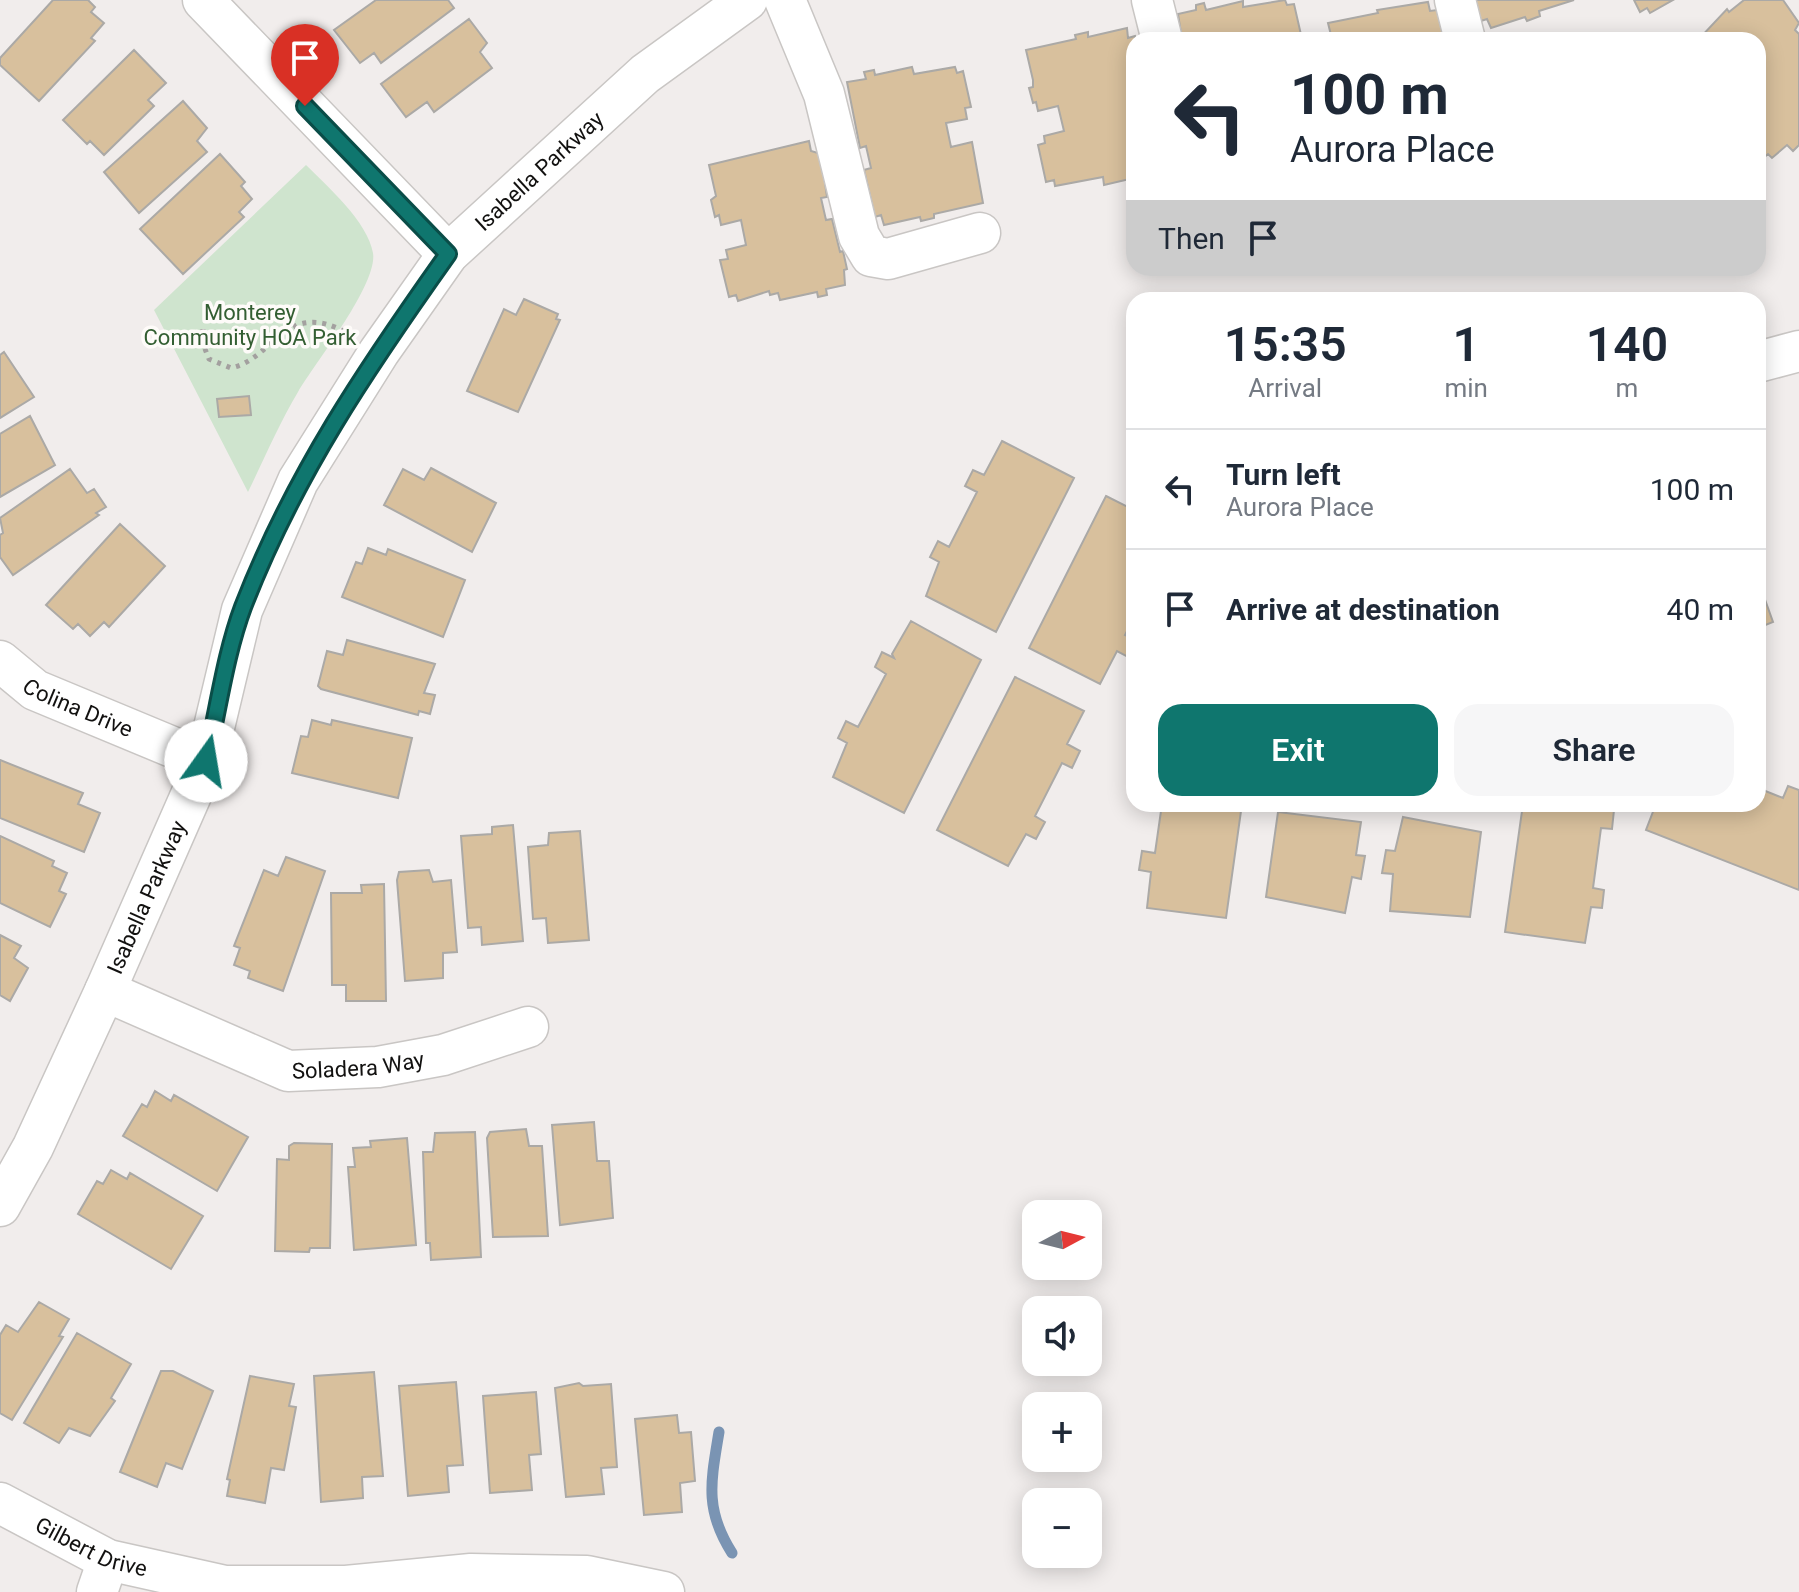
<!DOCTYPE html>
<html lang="en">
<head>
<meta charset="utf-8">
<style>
	:root { --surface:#fff; --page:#f6f6f7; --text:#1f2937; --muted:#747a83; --line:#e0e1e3; --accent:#0f766e }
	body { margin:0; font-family:Roboto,sans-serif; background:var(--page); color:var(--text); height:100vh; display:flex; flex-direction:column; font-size:30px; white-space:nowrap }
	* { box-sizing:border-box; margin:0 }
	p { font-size:26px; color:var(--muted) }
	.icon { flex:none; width:44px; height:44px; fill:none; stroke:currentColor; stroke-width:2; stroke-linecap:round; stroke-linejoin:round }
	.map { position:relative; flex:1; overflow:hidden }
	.sheet { position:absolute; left:1126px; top:292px; width:640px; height:520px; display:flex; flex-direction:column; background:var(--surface); border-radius:24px; box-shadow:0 4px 20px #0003 }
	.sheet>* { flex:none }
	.hud { position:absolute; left:1126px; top:32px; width:640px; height:244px; border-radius:24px; box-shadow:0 4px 20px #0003; background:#fff; color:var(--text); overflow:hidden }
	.needle { width:52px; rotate:83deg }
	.tools { position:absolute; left:1022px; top:1200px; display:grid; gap:16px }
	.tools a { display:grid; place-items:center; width:80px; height:80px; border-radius:16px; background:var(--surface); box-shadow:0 4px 20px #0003; font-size:40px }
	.pin { position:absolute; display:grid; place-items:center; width:68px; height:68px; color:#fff; margin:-82px -34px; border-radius:50% 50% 50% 0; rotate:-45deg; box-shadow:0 0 8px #0007 }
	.pin .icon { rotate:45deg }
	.me { position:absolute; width:88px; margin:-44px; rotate:13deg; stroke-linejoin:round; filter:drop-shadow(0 0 6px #0008) }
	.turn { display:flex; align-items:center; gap:28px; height:168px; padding:0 32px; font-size:36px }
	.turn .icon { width:104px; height:104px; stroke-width:2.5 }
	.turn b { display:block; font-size:56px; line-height:68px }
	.then { display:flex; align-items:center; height:76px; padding:0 32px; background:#0003; gap:16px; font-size:30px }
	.eta { display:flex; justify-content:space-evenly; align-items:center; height:136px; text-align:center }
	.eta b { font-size:48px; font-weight:600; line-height:56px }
	.primary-button { display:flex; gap:16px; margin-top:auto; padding:16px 32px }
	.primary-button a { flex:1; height:92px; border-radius:24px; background:var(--accent); color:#fff; font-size:32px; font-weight:600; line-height:92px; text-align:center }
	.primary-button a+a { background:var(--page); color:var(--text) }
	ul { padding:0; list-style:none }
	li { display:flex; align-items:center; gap:24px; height:120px; padding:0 32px; border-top:2px solid var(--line) }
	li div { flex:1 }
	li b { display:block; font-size:30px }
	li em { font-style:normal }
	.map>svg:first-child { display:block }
</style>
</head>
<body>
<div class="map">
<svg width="1799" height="1592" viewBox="0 0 1799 1592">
	<rect width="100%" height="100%" fill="#f1edec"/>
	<path fill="#cfe4ce" d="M306,165C327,186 368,222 373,253C378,284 315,363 298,392C279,424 264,459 248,492L154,310Z"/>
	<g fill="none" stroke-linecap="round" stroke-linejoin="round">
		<path stroke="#7a94b3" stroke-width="11" d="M719,1432C711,1481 704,1509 732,1553"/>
	</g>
	<path fill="#d8c09d" stroke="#aba9a6" stroke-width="2" d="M53,0H88L95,7L91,12L104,23L91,38L95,41L39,101L0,65V58Z
		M376,0H448L454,8L381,63L374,53L360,63L334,30Z
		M1285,0L1287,5L1294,4L1302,39L1182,40L1178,14L1196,10V5L1204,3L1206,10L1243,1V7Z
		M1474,0H1574L1539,11L1540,16L1527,21L1525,17L1491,28L1487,19L1481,21Z
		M1634,0H1673L1650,13L1647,8L1640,12Z
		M1744,0H1783L1799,23L1795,30L1799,34V145L1793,151L1787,145L1772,158L1768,154L1762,159L1758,154V40H1698L1727,9L1729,12Z
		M1428,2L1430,11L1437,10L1438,15L1441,14L1443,40H1334L1331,35L1328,23L1378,13L1377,10Z
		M469,19L487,43L480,52L492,68L434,112L427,102L406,117L381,84Z
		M1127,28L1128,38L1135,36L1136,40L1134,178L1104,185L1103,177L1055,186L1054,180L1046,182L1038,145L1045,143L1044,136L1064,131L1058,106L1038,111L1036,102L1033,103L1029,88L1033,87V80L1026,50L1076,39L1075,35L1088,32V37Z
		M134,50L166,83L148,100L154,106L104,155L90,141L87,144L63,120Z
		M912,67L914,74L955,67L957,73L963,71L971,107L965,108L967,119L946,123L951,147L972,142L983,203L934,214V218L921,221L920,217L884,225L881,215L875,217L864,170L871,168L866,146L860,148L847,82L866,79L864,72L874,70L875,75Z
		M183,101L207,128L197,141L207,152L139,213L104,172Z
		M809,141L811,151L821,154L827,197L821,198L826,220L832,219L840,252L843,251L847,269L844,270L845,285L826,289L827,295L818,297L817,292L780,300L778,293L770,295L769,291L738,301L736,295L729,297L720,260L728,259L726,250L746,245L741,220L721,225L719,215L715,217L711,200L716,196L709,165Z
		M220,154L245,182L241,186L252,199L239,212L244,217L183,274L140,229Z
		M524,299L558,314L556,319L560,320L518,412L467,391L504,309L516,315Z
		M4,352L34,397L0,418V355Z
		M249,396L251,415L219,417L217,399Z
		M30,416L55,465L0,497V434Z
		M1002,441L1074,478L996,632L926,596L939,562L930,557L938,541L949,547L977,492L965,486L973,470L984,475Z
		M431,468L496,503L472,552L384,505L403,469L424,480Z
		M70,469L87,493L94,489L106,507L96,513L99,515L13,575L0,557V535L3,533L0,518Z
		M1106,496L1134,510V618L1125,635L1134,639V646L1128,657L1117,651L1100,684L1029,648Z
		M120,524L165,566L109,627L104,622L90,636L78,624L73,629L46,605Z
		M368,548L386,555L388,549L465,580L443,637L342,597L356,562L362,564Z
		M1758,580L1773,622L1758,628Z
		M911,621L981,660L904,813L833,777L847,743L838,738L846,721L858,727L886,674L875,667L882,652L894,658L892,654Z
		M347,640L435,664L424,693L435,695L430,714L419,711L418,715L321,689L318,686L327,651L343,655Z
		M1015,677L1084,711L1067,744L1080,751L1072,768L1062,763L1035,816L1045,822L1036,839L1026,834L1008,866L937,830Z
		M312,720L331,725L332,720L412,738L398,798L292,773L301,736L308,737Z
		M0,760L83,793L78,804L100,813L84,852L0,818Z
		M1788,786L1799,790V890L1646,830L1656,804H1758V788L1783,798Z
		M1162,804H1242L1226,918L1147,908L1151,872L1139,870L1142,851L1155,853Z
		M1523,804H1604L1603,809L1614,810L1612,829L1601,828L1593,888L1604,890L1602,908L1591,907L1585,943L1505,932Z
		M1278,812L1361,822L1356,855L1365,856L1361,879L1352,877L1345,913L1266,897Z
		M1403,817L1481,832L1470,917L1390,911L1393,874L1382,873L1386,850L1395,851Z
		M513,825L523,941L482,945L481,927L468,928L461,836L492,834V827Z
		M580,831L589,940L548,943L546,918L533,919L528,847L548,845L549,833Z
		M0,836L54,861L52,866L67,873L59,891L66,894L50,927L0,903Z
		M286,857L325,871L283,991L248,978L250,971L234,965L240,948L234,946L264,870L278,876Z
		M429,870L433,882L451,880L457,952L443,953V978L405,981L397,880L399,872Z
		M384,884L386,1001H346V985H332L331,893H362L361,885Z
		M0,935L21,946L14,958L28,968L10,1001L0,995Z
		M155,1091L171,1101L174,1095L248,1137L217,1191L123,1136L142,1104L147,1107Z
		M594,1122L597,1161H609L613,1218L560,1225L552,1125Z
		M526,1129L529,1146H542L548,1236L493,1237L487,1138L490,1132Z
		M475,1132L481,1257L431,1260L430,1243H426L423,1152H433L435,1133Z
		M407,1138L416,1245L354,1250L348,1167H355L353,1148L371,1147L370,1141Z
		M294,1143L332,1144L330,1248H310L309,1252L275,1251L277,1159L289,1160V1146Z
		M111,1170L127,1179L130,1173L203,1216L171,1269L78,1214L97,1181L103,1184Z
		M39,1302L69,1319L59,1336L63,1337L12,1420L0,1413V1335L6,1325L18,1332Z
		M77,1333L131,1364L111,1398L115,1401L90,1436L69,1428L59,1443L24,1423Z
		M161,1371H173L213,1391L182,1469L166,1463L157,1487L120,1472Z
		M374,1372L383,1476L362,1477L363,1498L321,1502L314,1376Z
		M250,1376L294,1384L289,1406L296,1407L284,1470L271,1468L265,1503L227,1496L230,1480L227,1479Z
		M456,1382L463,1465L447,1466L449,1492L408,1496L399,1386Z
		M579,1383L583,1386L611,1384L617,1467L601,1468L604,1494L566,1497L555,1388Z
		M536,1392L541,1454L529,1455L532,1490L490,1493L483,1396Z
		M677,1415L679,1433L691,1432L695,1481L680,1483L682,1512L644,1515L635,1419Z"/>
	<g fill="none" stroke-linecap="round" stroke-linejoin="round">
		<g stroke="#c9c6c4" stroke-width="43">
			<g id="minor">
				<path d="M203,0L448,254"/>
				<path d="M785,0L824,94L859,236L871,256L888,259L980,233"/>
				<path d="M1152,0L1162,40"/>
				<path d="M1455,0L1465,40"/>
				<path d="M1758,362L1799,351"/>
				<path id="s1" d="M0,661L35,690L206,761"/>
				<path id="s2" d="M105,991L288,1071L378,1067L443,1055L528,1027"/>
				<path id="s3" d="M0,1206L33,1147L105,991L206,761L242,610L298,481L379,352L448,254L645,74L747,0"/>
				<path id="s4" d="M0,1503L108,1560L225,1586H346L471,1574L587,1576L664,1592"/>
				<path d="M97,1592L108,1560"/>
			</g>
		</g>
		<path stroke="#a3a09f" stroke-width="5" stroke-dasharray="4 6" stroke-linecap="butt" d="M203,329V344L209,359L231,368C274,359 285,298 347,333"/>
		<use href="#minor" stroke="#fff" stroke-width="40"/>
	</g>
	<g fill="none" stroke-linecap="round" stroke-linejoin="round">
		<g stroke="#0a4d48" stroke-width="20">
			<path id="route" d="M206,761C218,711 225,655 243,607C294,475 367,368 448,254L305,106"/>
		</g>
		<use href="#route" stroke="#0f766e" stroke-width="14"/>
	</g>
	<g text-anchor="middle" stroke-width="7" stroke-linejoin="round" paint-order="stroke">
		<g font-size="22" fill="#121110" stroke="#fefbf9">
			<text dy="8" stroke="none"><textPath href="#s3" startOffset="1182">Isabella Parkway</textPath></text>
			<text dy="8" stroke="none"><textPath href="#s1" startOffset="92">Colina Drive</textPath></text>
			<text dy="8" stroke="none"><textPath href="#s3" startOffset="342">Isabella Parkway</textPath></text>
			<text dy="8" stroke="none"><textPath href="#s2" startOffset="270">Soladera Way</textPath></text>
			<text dy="8" stroke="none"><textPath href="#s4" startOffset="102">Gilbert Drive</textPath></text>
		</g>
		<g font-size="22" fill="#335e32" stroke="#fefbf9">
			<text x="250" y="320">Monterey<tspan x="250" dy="25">Community HOA Park</tspan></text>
		</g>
	</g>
</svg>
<div class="tools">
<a><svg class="needle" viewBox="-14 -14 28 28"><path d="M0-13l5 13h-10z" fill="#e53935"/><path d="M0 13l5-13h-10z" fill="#747a83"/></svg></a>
<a><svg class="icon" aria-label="sound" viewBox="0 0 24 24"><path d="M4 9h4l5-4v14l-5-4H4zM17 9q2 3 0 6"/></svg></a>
<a>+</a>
<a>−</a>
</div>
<div class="pin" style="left:305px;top:106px;background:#d93025"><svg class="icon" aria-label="arrive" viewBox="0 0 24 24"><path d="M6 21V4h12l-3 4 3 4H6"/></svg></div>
<svg class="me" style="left:206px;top:761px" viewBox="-20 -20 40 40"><circle r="19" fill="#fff"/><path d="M0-13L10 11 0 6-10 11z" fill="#0f766e"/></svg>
<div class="hud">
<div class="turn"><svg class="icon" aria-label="left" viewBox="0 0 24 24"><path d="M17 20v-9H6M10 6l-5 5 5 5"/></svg><div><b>100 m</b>Aurora Place</div></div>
<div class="then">Then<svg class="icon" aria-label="arrive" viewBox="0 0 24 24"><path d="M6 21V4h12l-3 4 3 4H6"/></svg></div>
</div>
<section class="sheet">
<div class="eta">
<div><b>15:35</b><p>Arrival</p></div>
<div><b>1</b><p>min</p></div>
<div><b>140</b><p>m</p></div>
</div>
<ul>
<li><svg class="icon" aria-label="left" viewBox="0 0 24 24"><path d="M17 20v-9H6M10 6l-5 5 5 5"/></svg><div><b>Turn left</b><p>Aurora Place</p></div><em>100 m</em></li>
<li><svg class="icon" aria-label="arrive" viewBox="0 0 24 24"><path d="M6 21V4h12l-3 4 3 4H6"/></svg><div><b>Arrive at destination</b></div><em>40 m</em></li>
</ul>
<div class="primary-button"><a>Exit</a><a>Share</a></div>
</section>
</div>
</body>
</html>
